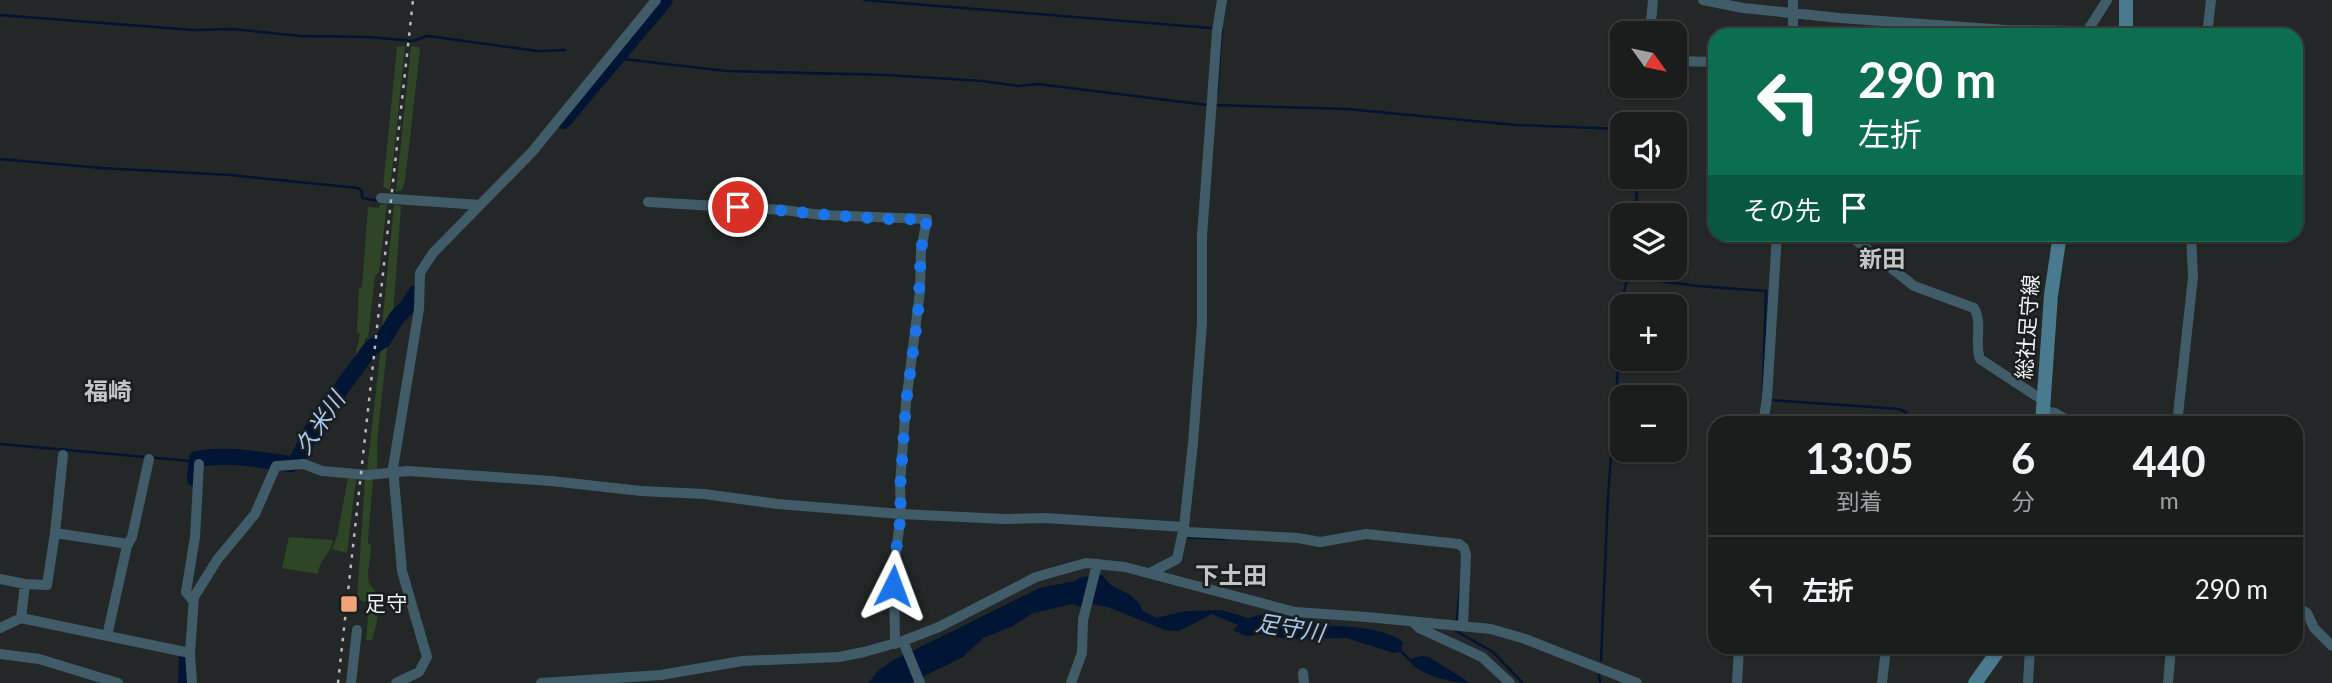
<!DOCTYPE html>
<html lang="ja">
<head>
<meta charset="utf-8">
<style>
	:root { --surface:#1b1d1d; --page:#282a2a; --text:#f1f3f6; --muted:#a0a2a4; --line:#393b3b }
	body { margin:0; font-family:Lato,"Noto Sans JP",sans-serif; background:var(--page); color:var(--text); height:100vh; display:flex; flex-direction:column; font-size:26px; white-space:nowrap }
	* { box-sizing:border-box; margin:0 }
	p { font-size:23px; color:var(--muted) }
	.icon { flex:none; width:38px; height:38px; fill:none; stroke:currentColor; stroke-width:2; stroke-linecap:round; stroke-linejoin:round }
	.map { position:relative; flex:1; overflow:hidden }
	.drawer { position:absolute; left:1708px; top:416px; width:595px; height:238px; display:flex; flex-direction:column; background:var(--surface); border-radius:21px; box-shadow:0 2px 5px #0004,0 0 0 2px var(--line) }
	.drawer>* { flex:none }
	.guide { position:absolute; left:1708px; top:28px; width:595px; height:214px; border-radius:21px; box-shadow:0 2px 5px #0004,0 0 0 2px var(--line); background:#0b6e4f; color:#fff; overflow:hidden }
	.needle { width:46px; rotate:123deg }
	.controls { position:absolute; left:1610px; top:21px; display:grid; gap:14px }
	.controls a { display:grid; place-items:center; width:77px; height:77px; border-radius:14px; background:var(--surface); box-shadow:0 2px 5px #0004,0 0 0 2px var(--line); font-size:35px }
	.pin { position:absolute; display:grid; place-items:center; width:60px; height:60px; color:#fff; margin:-30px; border:4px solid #fff; border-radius:50%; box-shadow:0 2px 7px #0007 }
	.me { position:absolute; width:77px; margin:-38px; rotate:3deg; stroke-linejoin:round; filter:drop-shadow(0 0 5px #0008) }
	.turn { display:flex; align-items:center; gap:24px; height:147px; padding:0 35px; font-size:32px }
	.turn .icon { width:91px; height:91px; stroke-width:2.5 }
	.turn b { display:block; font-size:49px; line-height:60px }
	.then { display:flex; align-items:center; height:66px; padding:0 35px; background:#0003; gap:14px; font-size:26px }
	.eta { display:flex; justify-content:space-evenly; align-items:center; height:119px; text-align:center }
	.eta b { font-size:42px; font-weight:700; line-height:49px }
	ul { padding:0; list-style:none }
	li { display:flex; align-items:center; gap:21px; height:105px; padding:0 35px; border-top:2px solid var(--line) }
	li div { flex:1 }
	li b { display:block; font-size:26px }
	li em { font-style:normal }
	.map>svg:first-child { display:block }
</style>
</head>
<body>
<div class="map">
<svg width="2332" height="683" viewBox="0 0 2332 683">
	<rect width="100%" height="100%" fill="#242727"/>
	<path fill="#2f4626" d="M405,46L390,190L383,187L397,47Z
		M411,46L419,47L420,50L405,181L402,190L396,192Z
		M387,203L379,272L375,276L368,337L365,338L364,350L353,366L360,334L357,332L359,288L362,287L368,207L379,208L380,205Z
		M394,204L401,206L393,315L385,333L381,337Z
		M388,339L377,441V471L367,470L381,347Z
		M348,478L356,479L347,553L332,549L337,537Z
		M365,479H373L368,538V544H371C371,555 368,566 368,577C368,584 372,586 375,591C382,605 376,627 372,640H366L369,603L357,599Z
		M289,537L333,540C330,556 320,557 318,574L282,568Z"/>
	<path fill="#001433" d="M1102,575L1111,585L1130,595L1139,603L1143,611L1156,618L1186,611L1221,610L1249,618L1259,615L1298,621L1301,625C1330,626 1379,624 1403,642L1401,650L1411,659L1421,656L1429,657L1470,683C1454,683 1423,676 1412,664C1408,660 1404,656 1400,652L1394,653L1346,638L1288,639L1262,634L1246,636L1233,630L1238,625L1212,614L1179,631L1165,630L1108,607L1091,604L1080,607L1072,604L1033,613L1013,626L983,638L963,657L910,683H868L878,671L892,661L1040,588L1075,581L1081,577Z"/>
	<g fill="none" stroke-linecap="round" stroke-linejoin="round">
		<path stroke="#001433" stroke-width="2.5" d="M864,0L1211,28
			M0,15L193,30L233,29L300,36L370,37L412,41L428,36L538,51L565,50
			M614,58L727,71L887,75L983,81L1018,86L1038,84L1207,105
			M1217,94L1222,28
			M1214,105L1347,109L1516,125L1622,129
			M0,159L101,168L230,175L358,188L362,191V198L379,201
			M1635,215L1638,177
			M1628,277L1698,286L1766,291L1763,391
			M1623,306L1625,287L1631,268
			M1771,400L1899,409L1906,412L1908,424
			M0,444L190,461L197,459
			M1186,537L1224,539
			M1457,620L1460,588
			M1456,631L1493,652L1523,683
			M1601,661L1608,496L1622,318
			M1599,674L1600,683"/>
		<path stroke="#001433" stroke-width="16" d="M563,121L665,0
			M195,479L197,459C229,453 259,460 291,464L297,461L312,430L323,413L371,348L383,340L397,317L408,306L416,293
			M186,683L187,655"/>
		<path stroke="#3f5c68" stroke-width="10" d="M1703,0L1743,8L1840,18L2006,30L2087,31
			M1650,33L1653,0
			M1793,35V0
			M2085,35L2107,0
			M2207,35L2211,0
			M1675,61L1715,62
			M381,198L480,205
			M648,202L783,210L822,215L927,219L921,250L920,291L906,403L900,484L901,514L894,567L895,644
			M1848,234L1914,286L1974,308C1983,323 1974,343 1980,359L2044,401
			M2043,411L2055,413L2074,424
			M1763,424L1767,398L1777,234
			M2177,424L2193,277L2191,234
			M1182,530L1188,532L1298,538L1320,542L1366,534L1459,544L1464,548L1466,555L1463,625
			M55,533L128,544
			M1150,573L1177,559L1184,527L1193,443L1202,323V236L1217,31L1222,0
			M0,579L25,584L47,585L55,533L63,455
			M193,601L186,592L195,537L199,464
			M2296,607L2307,613L2314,628L2332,646
			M21,618L25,584
			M1413,622L1419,628L1482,657L1510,683
			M0,628L21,618L190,653
			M107,636L127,546L132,537L149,459
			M903,641L920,683
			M0,654L39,659L118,683
			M1303,673L1304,683
			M192,683L190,653L194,597L217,560L255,514L276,466L304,464L322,471L368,475L408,471L551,481L641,491L704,494L778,504L901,514L1004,519L1045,518L1184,527
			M351,683L357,630
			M396,683L419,672L427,657L402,571L393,468L419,309L420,273L433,253L532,152L656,0
			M541,683L661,675L742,661L839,657L864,652L903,641L939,627L1036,577L1086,563L1125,567L1295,612L1367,617L1491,629L1525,639L1637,683
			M1071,683L1082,653L1083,620L1097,564
			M1737,683L1739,648
			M1882,683L1886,648
			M2028,683L2030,648
			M2168,683L2171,648"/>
		<path stroke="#4a7a8d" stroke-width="14" d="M2126,35V0
			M2042,424L2051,295L2060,234
			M1975,683L2000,648"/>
		<path stroke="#b9bbbb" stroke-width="2.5" stroke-dasharray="3.5 7" stroke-linecap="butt" d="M338,683L413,0"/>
	</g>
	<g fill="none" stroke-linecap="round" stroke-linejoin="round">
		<path stroke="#1a73e8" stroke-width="12" stroke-dasharray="0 21.6" d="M738,207C801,211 864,221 927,219L921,250L918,315L906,403L900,490L901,514L894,567L893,586"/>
	</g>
	<rect fill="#f0a279" stroke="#1a1d1d" stroke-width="2.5" x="340" y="595" width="18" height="18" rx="3.5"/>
	<g text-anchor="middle" stroke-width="5" stroke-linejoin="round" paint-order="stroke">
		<g font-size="21" fill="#eff1f1" stroke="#1a1d1d">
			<text transform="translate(2028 327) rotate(-86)" y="7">総社足守線</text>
		</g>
		<g font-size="21" fill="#eff1f1" stroke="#1a1d1d" text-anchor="start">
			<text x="365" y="611">足守</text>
		</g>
		<g font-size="23" font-weight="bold" fill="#c1c5c5" stroke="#1a1d1d">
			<text x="1882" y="267">新田</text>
		</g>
		<g font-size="23" font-style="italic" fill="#a7c8f3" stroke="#1a1d1d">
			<text transform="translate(320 423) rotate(-56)" y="8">久米川</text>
			<text transform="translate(1290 628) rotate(9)" y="8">足守川</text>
		</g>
		<g font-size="24" font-weight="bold" fill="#c1c5c5" stroke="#1a1d1d">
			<text x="108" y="400">福崎</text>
			<text x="1231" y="584">下土田</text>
		</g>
	</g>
</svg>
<div class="controls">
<a><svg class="needle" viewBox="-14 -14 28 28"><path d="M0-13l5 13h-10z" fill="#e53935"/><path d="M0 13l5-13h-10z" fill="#a0a2a4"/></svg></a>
<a><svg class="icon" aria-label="sound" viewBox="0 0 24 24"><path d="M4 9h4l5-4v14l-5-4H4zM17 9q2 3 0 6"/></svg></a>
<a><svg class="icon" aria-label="layers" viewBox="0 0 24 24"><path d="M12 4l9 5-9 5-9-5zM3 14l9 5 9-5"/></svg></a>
<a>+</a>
<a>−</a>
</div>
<div class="pin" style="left:738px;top:207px;background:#d93025"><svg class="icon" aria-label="arrive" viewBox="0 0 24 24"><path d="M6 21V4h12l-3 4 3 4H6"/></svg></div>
<svg class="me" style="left:893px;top:586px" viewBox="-20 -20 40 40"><path d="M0-17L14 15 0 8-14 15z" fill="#1a73e8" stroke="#fff" stroke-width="4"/></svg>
<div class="guide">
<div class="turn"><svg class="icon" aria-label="left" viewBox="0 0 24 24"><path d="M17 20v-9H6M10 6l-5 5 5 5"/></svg><div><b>290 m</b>左折</div></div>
<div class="then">その先<svg class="icon" aria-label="arrive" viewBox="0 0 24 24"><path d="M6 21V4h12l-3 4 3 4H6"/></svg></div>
</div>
<section class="drawer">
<div class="eta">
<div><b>13:05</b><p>到着</p></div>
<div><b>6</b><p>分</p></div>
<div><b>440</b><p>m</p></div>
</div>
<ul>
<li><svg class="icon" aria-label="left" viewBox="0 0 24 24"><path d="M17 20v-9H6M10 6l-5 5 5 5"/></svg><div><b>左折</b></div><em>290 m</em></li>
</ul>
</section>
</div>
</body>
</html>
